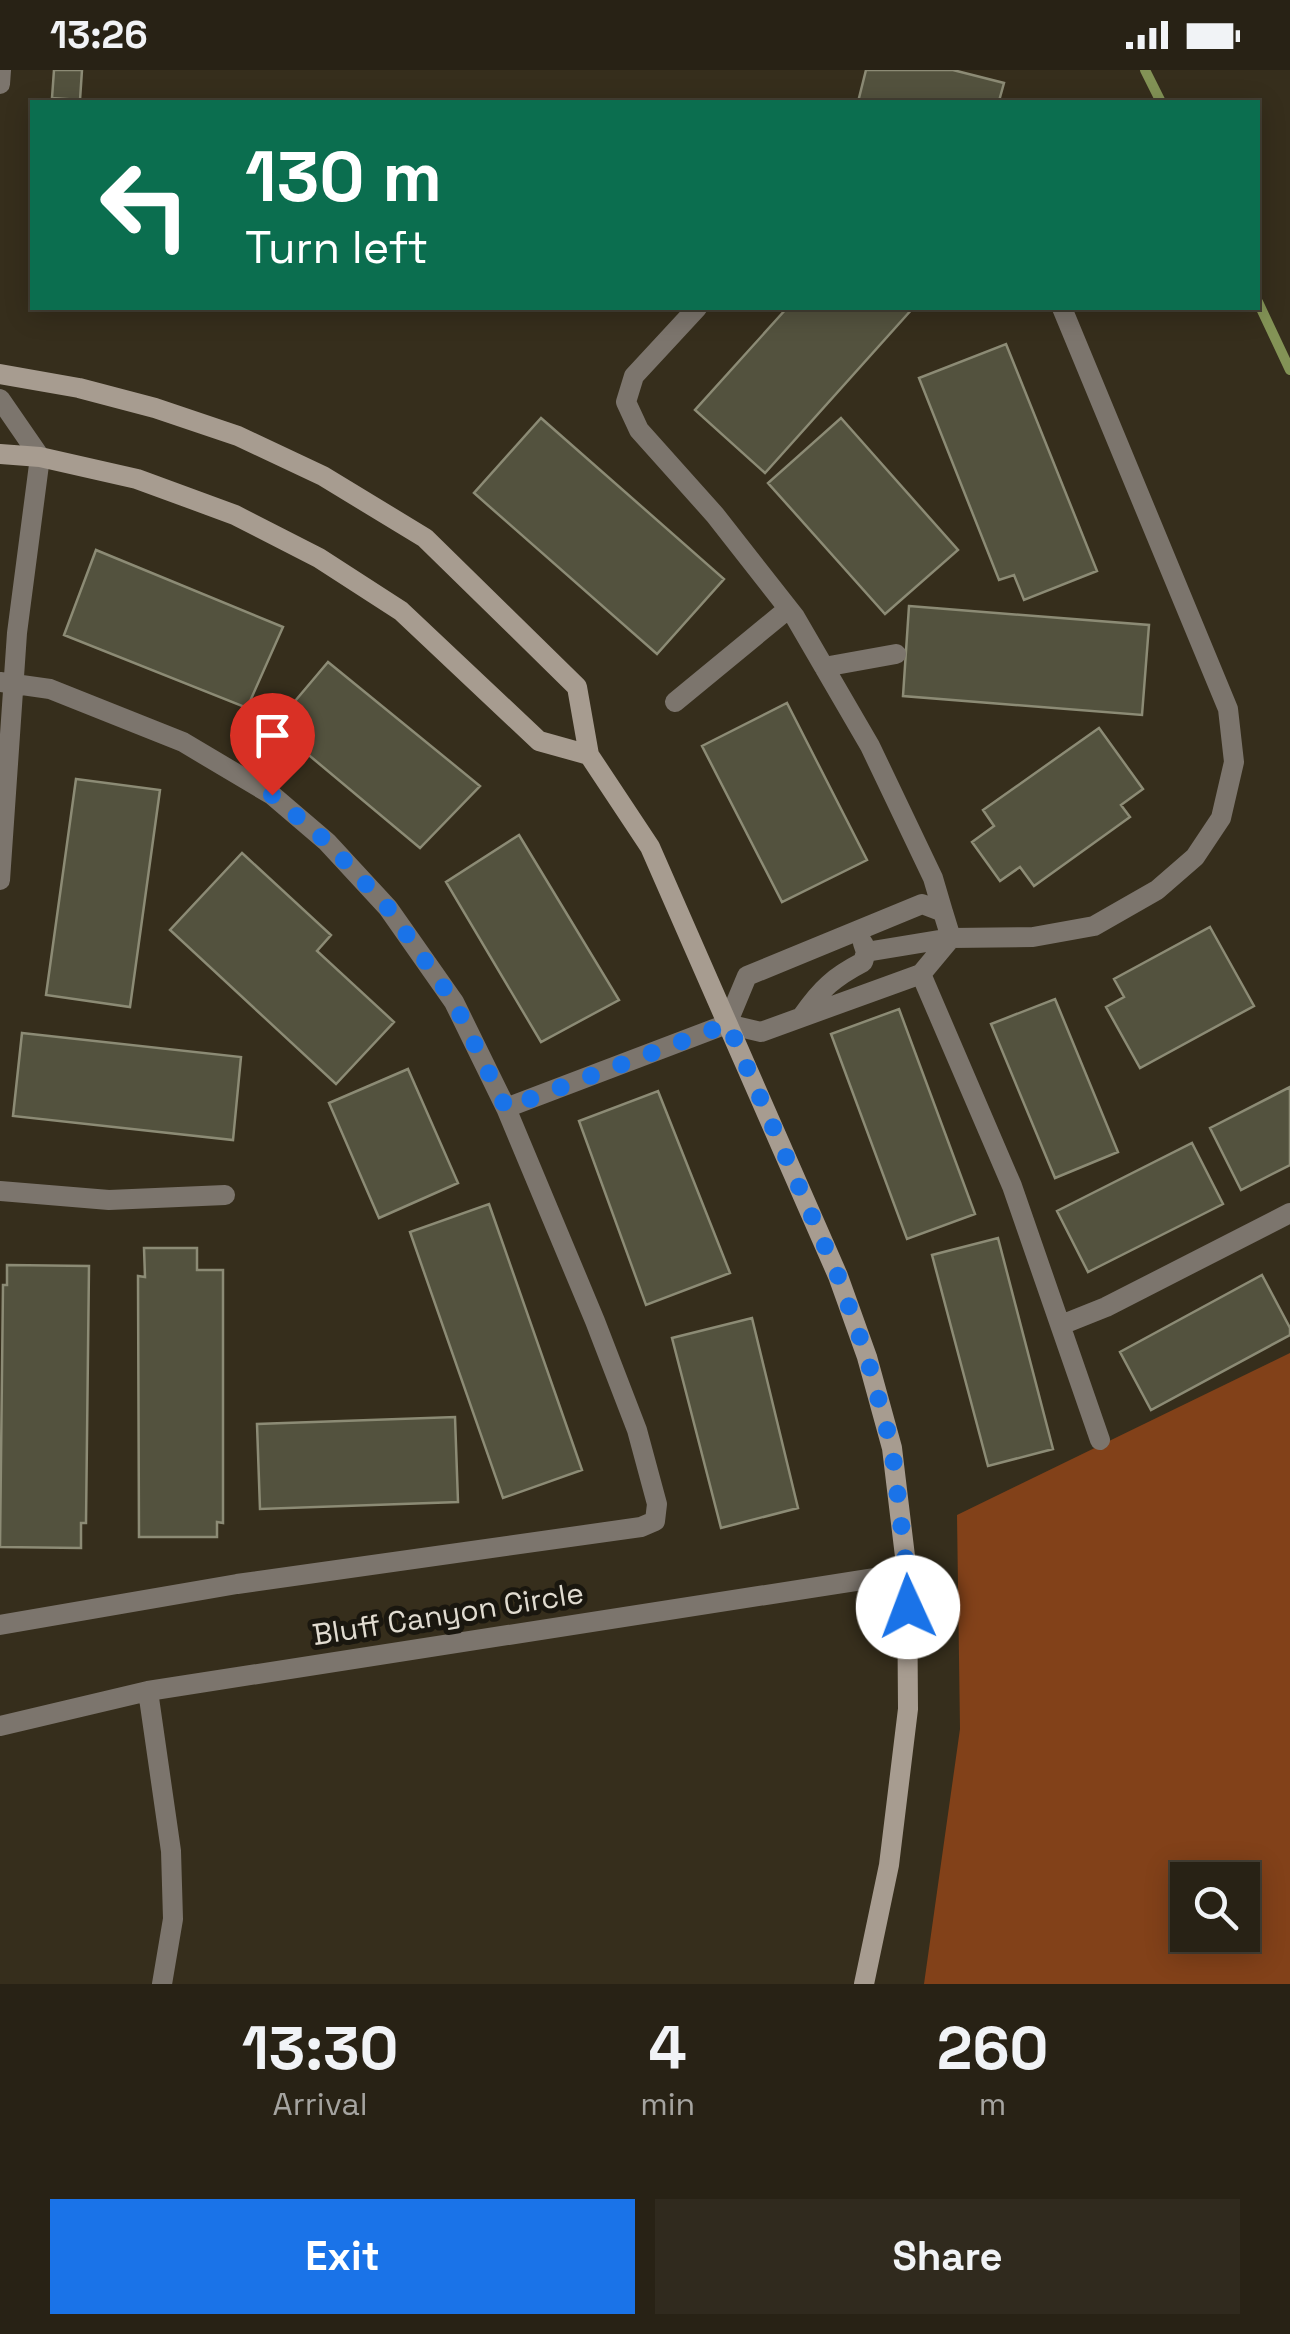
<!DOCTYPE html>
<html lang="en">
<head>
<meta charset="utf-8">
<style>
	:root { --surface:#282215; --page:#302a1e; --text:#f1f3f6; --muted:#a5a4a0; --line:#443f34; --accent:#1a73e8 }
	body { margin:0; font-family:"Space Grotesk",sans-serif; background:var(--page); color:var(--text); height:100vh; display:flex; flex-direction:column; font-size:38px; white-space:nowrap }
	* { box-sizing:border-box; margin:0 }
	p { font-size:32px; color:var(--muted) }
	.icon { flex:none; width:55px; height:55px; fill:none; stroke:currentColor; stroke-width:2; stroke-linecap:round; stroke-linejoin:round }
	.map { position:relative; height:1914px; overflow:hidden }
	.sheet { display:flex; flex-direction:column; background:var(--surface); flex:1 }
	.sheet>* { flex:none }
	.guide { position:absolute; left:30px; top:30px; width:1230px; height:210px; border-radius:0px; box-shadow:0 5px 25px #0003,0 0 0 2px var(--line); background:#0b6e4f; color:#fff; overflow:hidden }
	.buttons { position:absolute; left:1170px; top:1792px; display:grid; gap:20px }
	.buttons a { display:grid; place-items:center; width:90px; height:90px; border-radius:0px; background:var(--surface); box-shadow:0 5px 25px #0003,0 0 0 2px var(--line); font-size:50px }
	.pin { position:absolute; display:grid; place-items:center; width:85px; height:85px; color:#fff; margin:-102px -42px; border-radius:50% 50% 50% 0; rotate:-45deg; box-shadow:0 0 10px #0007 }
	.pin .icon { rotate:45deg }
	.me { position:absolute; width:110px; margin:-55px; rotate:358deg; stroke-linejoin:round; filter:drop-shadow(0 0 8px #0008) }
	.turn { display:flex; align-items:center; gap:35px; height:210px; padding:0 50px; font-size:45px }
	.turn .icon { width:130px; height:130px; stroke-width:2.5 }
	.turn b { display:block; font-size:70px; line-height:85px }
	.eta { display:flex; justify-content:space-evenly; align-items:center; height:170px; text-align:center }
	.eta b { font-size:60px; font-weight:800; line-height:70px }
	.primary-button { display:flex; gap:20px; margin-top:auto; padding:20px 50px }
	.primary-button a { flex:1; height:115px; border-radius:0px; background:var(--accent); color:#fff; font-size:40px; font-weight:800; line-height:115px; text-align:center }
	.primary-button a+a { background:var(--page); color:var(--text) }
	.status { display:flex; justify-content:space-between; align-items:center; height:70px; padding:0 50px; background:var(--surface); direction:ltr }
	.status svg { height:28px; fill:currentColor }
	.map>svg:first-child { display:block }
</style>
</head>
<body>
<div class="status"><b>13:26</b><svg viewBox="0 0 49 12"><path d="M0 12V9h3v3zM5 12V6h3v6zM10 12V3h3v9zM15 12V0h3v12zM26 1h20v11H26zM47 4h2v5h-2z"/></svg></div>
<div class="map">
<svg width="1290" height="1914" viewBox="0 0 1290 1914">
	<rect width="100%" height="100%" fill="#362e1c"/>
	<path fill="#824119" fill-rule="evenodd" d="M1290,1283V1914H924L960,1659L957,1445ZM1188,1810H1242V1865H1188Z"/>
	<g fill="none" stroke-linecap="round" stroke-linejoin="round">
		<path stroke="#839356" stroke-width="10" d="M1145,0L1161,32
			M1258,232L1290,300"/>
	</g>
	<path fill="#53523e" stroke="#8c8b75" stroke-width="2.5" d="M54,0H82L80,30L52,28Z
		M866,0H953L1004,13L999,31L1003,32H858Z
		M787,238H913L765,403L695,340Z
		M1006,274L1097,501L1024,530L1014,505L999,510L919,308Z
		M541,348L724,509L657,584L474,423Z
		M841,348L958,480L885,544L768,413Z
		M96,480L283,557L247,638L64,565Z
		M909,536L1149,555L1142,645L903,626Z
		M328,592L480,716L420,778L274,656Z
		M787,633L867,790L782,832L702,676Z
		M1099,658L1143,719L1121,735L1130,747L1034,816L1020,797L1000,811L972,772L994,756L983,740Z
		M76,709L160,720L130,937L46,925Z
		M519,765L619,930L541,972L446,812Z
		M242,783L331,865L317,881L394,952L336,1014L170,860Z
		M1210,857L1254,936L1140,998L1106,937L1124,927L1114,909Z
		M1055,929L1118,1082L1055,1108L991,954Z
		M899,939L975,1144L907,1169L831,964Z
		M22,963L241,987L233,1070L13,1046Z
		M408,999L458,1113L379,1148L329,1033Z
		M1290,1017V1095L1241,1120L1210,1058Z
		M658,1021L730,1203L646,1235L579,1051Z
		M1192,1073L1223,1134L1088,1202L1057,1141Z
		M489,1134L582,1400L503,1428L410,1162Z
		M998,1168L1053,1379L988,1396L932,1185Z
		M144,1178H197V1200H223V1453L217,1452V1467H139L138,1206L145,1207Z
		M7,1195L89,1196L86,1453H81V1478L0,1477L3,1215H7Z
		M1262,1205L1290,1258V1265L1151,1340L1120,1282Z
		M752,1248L798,1438L721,1458L672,1268Z
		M455,1347L458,1432L260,1439L257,1354Z"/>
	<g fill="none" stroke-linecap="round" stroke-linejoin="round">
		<path stroke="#7c756d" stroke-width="20" d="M0,14L1,0
			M697,238L634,306L626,332L639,360L715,445L795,547L870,676L933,808L943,842
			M0,329L40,387L17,563L0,810
			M824,597L896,584
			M0,612L50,619L183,672L272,725L327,772L388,838L454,932L506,1038L595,1251L637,1360L657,1434L655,1451L641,1457L237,1514L0,1555
			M675,632L788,539
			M866,882L951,868L1033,867L1094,856L1157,820L1195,787L1221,748L1234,692L1228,639L1062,238
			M921,904L1012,1116L1100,1370
			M803,945C821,919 834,907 863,892L866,882L863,873
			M506,1038L727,954L761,962L921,904L951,868L943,842L922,834L747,906L727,954
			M0,1121L109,1130L225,1125
			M1061,1255L1106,1237L1290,1143"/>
		<path stroke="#7c756d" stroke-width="20" d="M148,1621L171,1781L173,1849L162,1914
			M0,1656L148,1621L907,1503"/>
		<path stroke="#a79c90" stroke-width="20" d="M0,304L79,318L155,338L238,366L323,406L425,468L577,617L589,685L650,777L838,1206L867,1287L892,1378L907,1503L908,1639L889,1795L864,1914
			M0,384L40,387L137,409L235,445L319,488L401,541L539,671L589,685"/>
	</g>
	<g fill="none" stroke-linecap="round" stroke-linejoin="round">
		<path stroke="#1a73e8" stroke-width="18" stroke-dasharray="0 32.4" d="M272,725L327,772L388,838L454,932L506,1038L728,954L838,1206L867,1287L892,1378L907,1503L908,1537"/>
	</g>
	<g text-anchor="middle" stroke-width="10" stroke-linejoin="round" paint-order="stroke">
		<g font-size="30" fill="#e1dcd1" stroke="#1a170f">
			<text transform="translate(448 1544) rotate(-9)" y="10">Bluff Canyon Circle</text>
		</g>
	</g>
</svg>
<div class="buttons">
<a><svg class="icon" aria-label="search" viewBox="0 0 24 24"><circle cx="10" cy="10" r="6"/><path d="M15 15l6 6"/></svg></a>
</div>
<div class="pin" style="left:272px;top:725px;background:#d93025"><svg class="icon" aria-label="arrive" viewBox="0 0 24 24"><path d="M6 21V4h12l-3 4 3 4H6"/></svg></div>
<svg class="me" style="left:908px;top:1537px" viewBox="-20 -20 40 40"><circle r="19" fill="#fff"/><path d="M0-13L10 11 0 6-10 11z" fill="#1a73e8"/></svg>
<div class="guide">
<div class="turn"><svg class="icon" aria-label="left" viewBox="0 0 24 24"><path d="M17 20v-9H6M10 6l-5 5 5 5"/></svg><div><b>130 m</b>Turn left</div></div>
</div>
</div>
<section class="sheet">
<div class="eta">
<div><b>13:30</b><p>Arrival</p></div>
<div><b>4</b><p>min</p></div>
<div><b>260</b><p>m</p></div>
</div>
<div class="primary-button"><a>Exit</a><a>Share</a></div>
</section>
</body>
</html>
